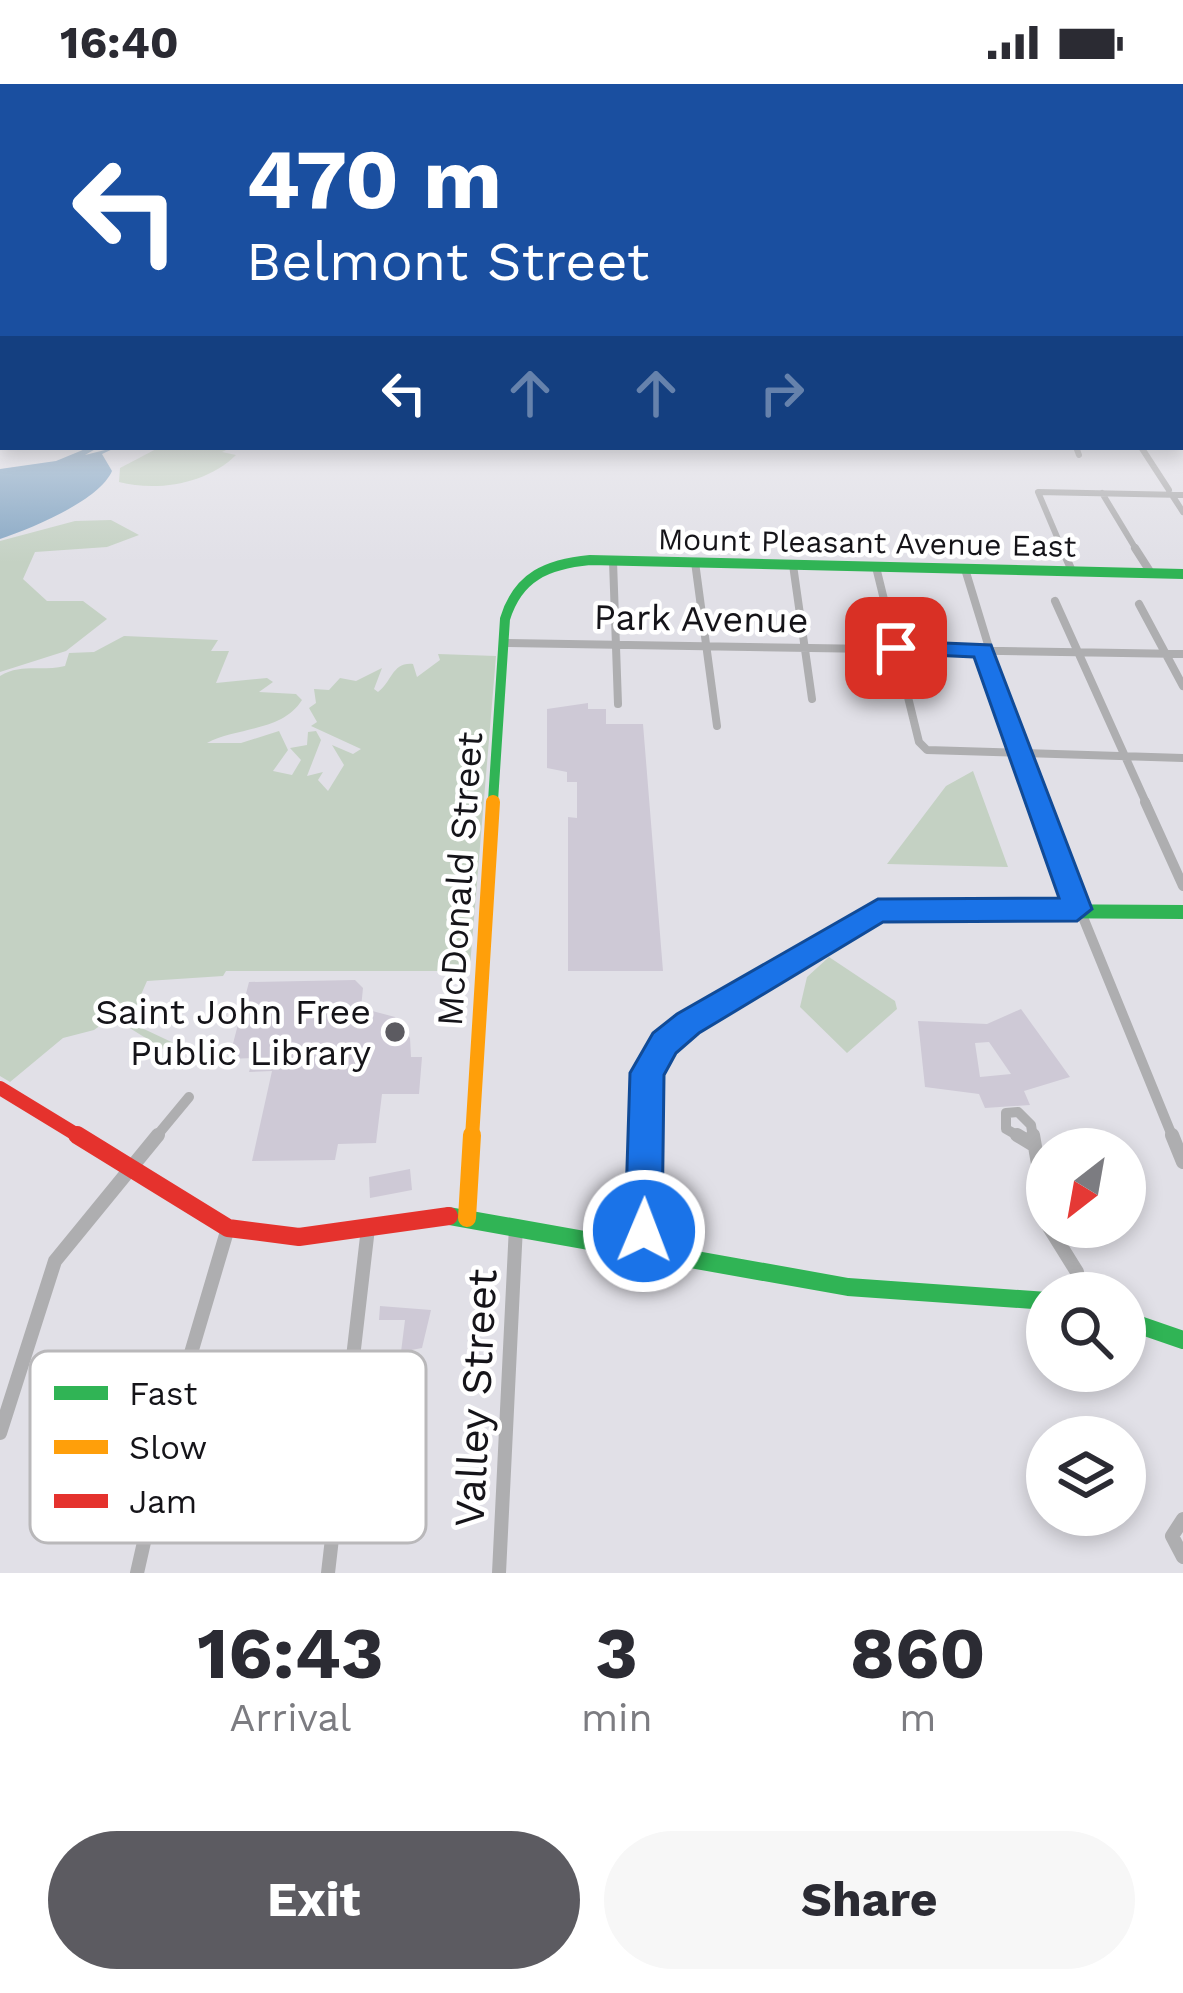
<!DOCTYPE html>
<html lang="en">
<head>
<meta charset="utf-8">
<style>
	:root { --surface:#fff; --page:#f7f7f7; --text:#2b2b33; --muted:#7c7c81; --accent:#5c5b61 }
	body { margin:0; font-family:"Work Sans",sans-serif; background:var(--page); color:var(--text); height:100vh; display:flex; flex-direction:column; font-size:45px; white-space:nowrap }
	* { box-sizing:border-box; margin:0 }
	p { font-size:39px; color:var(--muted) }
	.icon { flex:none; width:66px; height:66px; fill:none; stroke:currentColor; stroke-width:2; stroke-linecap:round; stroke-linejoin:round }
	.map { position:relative; height:1489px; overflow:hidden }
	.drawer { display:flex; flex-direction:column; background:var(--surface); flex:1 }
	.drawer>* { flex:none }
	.banner { position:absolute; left:0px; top:0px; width:1185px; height:366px; box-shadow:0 6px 18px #0003; background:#1a4fa0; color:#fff; overflow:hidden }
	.needle { width:78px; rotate:211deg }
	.controls { position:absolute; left:1026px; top:1044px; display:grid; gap:24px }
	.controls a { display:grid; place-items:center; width:120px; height:120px; border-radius:50%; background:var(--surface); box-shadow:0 6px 18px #0003; font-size:60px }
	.pin { position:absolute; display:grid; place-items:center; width:102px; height:102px; color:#fff; margin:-51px; border-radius:24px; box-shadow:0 6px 18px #0006 }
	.me { position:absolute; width:132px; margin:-66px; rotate:1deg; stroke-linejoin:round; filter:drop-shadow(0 0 9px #0008) }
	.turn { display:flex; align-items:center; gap:42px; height:252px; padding:0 48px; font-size:54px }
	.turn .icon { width:156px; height:156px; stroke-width:2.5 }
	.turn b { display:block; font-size:84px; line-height:102px }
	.lanes { display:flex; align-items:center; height:114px; padding:0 48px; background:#0003; justify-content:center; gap:60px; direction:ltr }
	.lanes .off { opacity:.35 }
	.eta { display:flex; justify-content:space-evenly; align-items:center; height:204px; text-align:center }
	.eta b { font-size:72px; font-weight:700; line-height:84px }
	.primary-button { display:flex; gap:24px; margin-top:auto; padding:24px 48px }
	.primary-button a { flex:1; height:138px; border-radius:72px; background:var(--accent); color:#fff; font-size:48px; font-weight:700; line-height:138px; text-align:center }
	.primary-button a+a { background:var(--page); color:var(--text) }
	.status { display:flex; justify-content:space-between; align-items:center; height:84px; padding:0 60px; background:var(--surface); direction:ltr }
	.status svg { height:33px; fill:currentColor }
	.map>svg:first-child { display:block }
</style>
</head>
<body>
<div class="status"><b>16:40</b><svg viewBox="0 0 49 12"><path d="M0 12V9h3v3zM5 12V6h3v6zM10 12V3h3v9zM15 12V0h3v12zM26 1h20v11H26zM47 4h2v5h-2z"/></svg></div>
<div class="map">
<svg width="1183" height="1489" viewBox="0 0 1183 1489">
	<rect width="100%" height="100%" fill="#e1e0e7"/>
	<path fill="#c4d1c3" d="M160,363H232L222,368L236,371C207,400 157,408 119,398L120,384Z
		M111,436L139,451L107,463L35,468L23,495L47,517H83L107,535L66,567L0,588V457L75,437Z
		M124,552L218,556L211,567H229L216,599L267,594L273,598L259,608L296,610L302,616C282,648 236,643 207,659H241L279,647L288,666L273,687L292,691L301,676L290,664L307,661L308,648L316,647L321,656L307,692L323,688L318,696L328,707L344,681L332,661L353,670L361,665L311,642L317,638L309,624L316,619L314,605L329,606L340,594L356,597L382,584L374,605L378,608C392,598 392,578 413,580L417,593L440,576L438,570L496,572L470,882L458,887H226L223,892L147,897L129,938L180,962L181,976L112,933L94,946L63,954L10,998L0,992V592C22,579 41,588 65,582L69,569L94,568Z
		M973,687L1008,783L887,780L946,702Z
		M829,873L895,917L897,925L847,969L800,923L807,893Z"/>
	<path fill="#85a6c3" d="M90,363H99L85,371L117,363L102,370L112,387C99,417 32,444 0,455V385L56,377Z"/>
	<path fill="#cec9d6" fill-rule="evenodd" d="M588,619V625H606V640H643L663,887H568V733L577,734V698H567V688L547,684V625Z
		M355,896L363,904L361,924L395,933L410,954L411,973H422L419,1010H382L376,1059L338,1060L335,1076L252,1077L272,987L249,988L253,974L229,975L249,898Z
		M1021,925L1070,993L1024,1007L1030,1021L985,1024L979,1010L925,1003L918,937L987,940ZM989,958L1011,990L980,993L975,959Z
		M410,1085L412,1106L370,1114L369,1093Z
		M380,1222L431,1226L422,1264L401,1268L405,1236H379Z"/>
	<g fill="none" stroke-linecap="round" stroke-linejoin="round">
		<path stroke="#aeaeb0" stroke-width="6" d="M1076,363L1079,371
			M1141,363L1169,406
			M1102,409L1137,467
			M1172,411L1183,428
			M1063,467L1038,408L1183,411"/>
		<path stroke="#aeaeb0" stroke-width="8" d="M1062,464L1072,487
			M1135,464L1151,489
			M613,477L618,620
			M695,478L717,642
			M793,481L812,615
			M876,483L919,658L927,666L1183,674
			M965,485L1037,721
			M1055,517L1147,721
			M1139,520L1183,602
			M505,559L1183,570"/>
		<path stroke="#aeaeb0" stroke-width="10" d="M1036,718L1173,1054
			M1145,718L1183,802
			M155,1054L189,1013
			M1022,1054L1006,1045V1029L1018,1028L1031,1041L1033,1054"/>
		<path stroke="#aeaeb0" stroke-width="14" d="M1017,1051L1032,1060
			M1033,1051L1047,1132
			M1172,1051L1183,1078
			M1049,1143L1077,1188L1079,1209
			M0,1349L55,1177L158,1051
			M44,1422L73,1345L91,1334L260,1321L347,1305
			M1183,1435L1172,1452L1183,1473
			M137,1489L173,1330L228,1144
			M328,1489L368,1144
			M499,1489L516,1142"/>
		<path stroke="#30b455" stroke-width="10" d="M493,717L505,535C518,492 548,480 590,476L1183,490"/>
		<path stroke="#30b455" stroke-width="14" d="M646,1054C647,1003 647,973 688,939L878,826L1183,828"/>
		<path stroke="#30b455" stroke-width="18" d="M449,1132L848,1203L1047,1217
			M643,1167L646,1051
			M1125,1236L1183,1256"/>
		<path stroke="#ff9f0a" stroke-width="14" d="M472,1054L493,718"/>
		<path stroke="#ff9f0a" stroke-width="18" d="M467,1134L472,1051"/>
		<path stroke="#e5322d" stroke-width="14" d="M0,1004L82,1054"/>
		<path stroke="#e5322d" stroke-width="18" d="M77,1051L228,1144L299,1153L449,1132"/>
	</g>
	<linearGradient id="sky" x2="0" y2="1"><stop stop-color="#80aed9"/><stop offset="0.57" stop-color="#f2f1f4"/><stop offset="1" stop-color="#f2f1f4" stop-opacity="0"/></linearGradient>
	<rect width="1183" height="479" fill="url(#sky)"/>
	<path fill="#1a73e8" stroke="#114b97" stroke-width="3" d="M896,557L991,561L1092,825L1077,837L883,838L699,949L676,969L664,991L662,1147L657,1160L644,1165L630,1160L625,1147L630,989L653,949L677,930L878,815L1059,814L974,573L888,569L885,564Z"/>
	<circle fill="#5c5b61" stroke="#fff" stroke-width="4.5" cx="395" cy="948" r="12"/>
	<g text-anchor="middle" stroke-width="9" stroke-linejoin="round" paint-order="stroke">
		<g font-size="30" fill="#151419" stroke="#fff">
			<text transform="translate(867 459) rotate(1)" y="10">Mount Pleasant Avenue East</text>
		</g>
		<g font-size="36" fill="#151419" stroke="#fff">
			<text transform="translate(701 534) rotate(1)" y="13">Park Avenue</text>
			<text transform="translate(459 795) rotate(-86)" y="13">McDonald Street</text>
		</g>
		<g font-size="36" fill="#151419" stroke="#fff" text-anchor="end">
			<text x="371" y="940">Saint John Free<tspan x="371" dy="41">Public Library</tspan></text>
		</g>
		<g font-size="42" fill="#151419" stroke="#fff">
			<text transform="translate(475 1314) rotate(-87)" y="15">Valley Street</text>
		</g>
	</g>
	<rect x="30" y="1267" width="396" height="192" rx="18" fill="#fff" stroke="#b9b8ba" stroke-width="3"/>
	<rect x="54" y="1302" width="54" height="14" fill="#30b455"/>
	<rect x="54" y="1356" width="54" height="14" fill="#ff9f0a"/>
	<rect x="54" y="1410" width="54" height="14" fill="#e5322d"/>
	<g font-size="33" fill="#151419">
		<text x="129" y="1321">Fast</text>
		<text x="129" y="1375">Slow</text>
		<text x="129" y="1429">Jam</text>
	</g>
</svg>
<div class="controls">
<a><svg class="needle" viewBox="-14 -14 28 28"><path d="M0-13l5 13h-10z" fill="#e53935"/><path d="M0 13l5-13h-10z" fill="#7c7c81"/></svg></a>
<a><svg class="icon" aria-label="search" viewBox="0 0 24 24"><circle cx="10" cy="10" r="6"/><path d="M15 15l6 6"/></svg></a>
<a><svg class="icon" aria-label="layers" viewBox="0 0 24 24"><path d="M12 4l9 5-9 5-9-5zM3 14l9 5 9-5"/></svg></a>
</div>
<div class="pin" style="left:896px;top:564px;background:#d93025"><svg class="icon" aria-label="arrive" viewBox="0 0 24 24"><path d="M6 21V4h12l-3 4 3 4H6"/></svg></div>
<svg class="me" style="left:644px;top:1147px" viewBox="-20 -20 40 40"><circle r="17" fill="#1a73e8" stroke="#fff" stroke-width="3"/><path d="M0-11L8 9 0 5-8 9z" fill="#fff"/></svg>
<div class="banner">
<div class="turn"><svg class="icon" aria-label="left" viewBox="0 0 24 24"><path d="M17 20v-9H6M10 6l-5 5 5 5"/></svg><div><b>470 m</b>Belmont Street</div></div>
<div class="lanes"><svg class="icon" aria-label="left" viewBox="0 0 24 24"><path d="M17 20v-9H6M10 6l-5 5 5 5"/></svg><svg class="icon off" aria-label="ahead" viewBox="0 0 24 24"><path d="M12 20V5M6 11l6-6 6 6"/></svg><svg class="icon off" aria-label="ahead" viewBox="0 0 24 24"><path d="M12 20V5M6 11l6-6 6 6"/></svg><svg class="icon off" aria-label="right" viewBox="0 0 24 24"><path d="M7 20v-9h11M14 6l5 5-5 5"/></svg></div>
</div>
</div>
<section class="drawer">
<div class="eta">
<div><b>16:43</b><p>Arrival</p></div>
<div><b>3</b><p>min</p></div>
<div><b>860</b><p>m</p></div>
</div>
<div class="primary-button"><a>Exit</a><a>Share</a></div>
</section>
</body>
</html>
